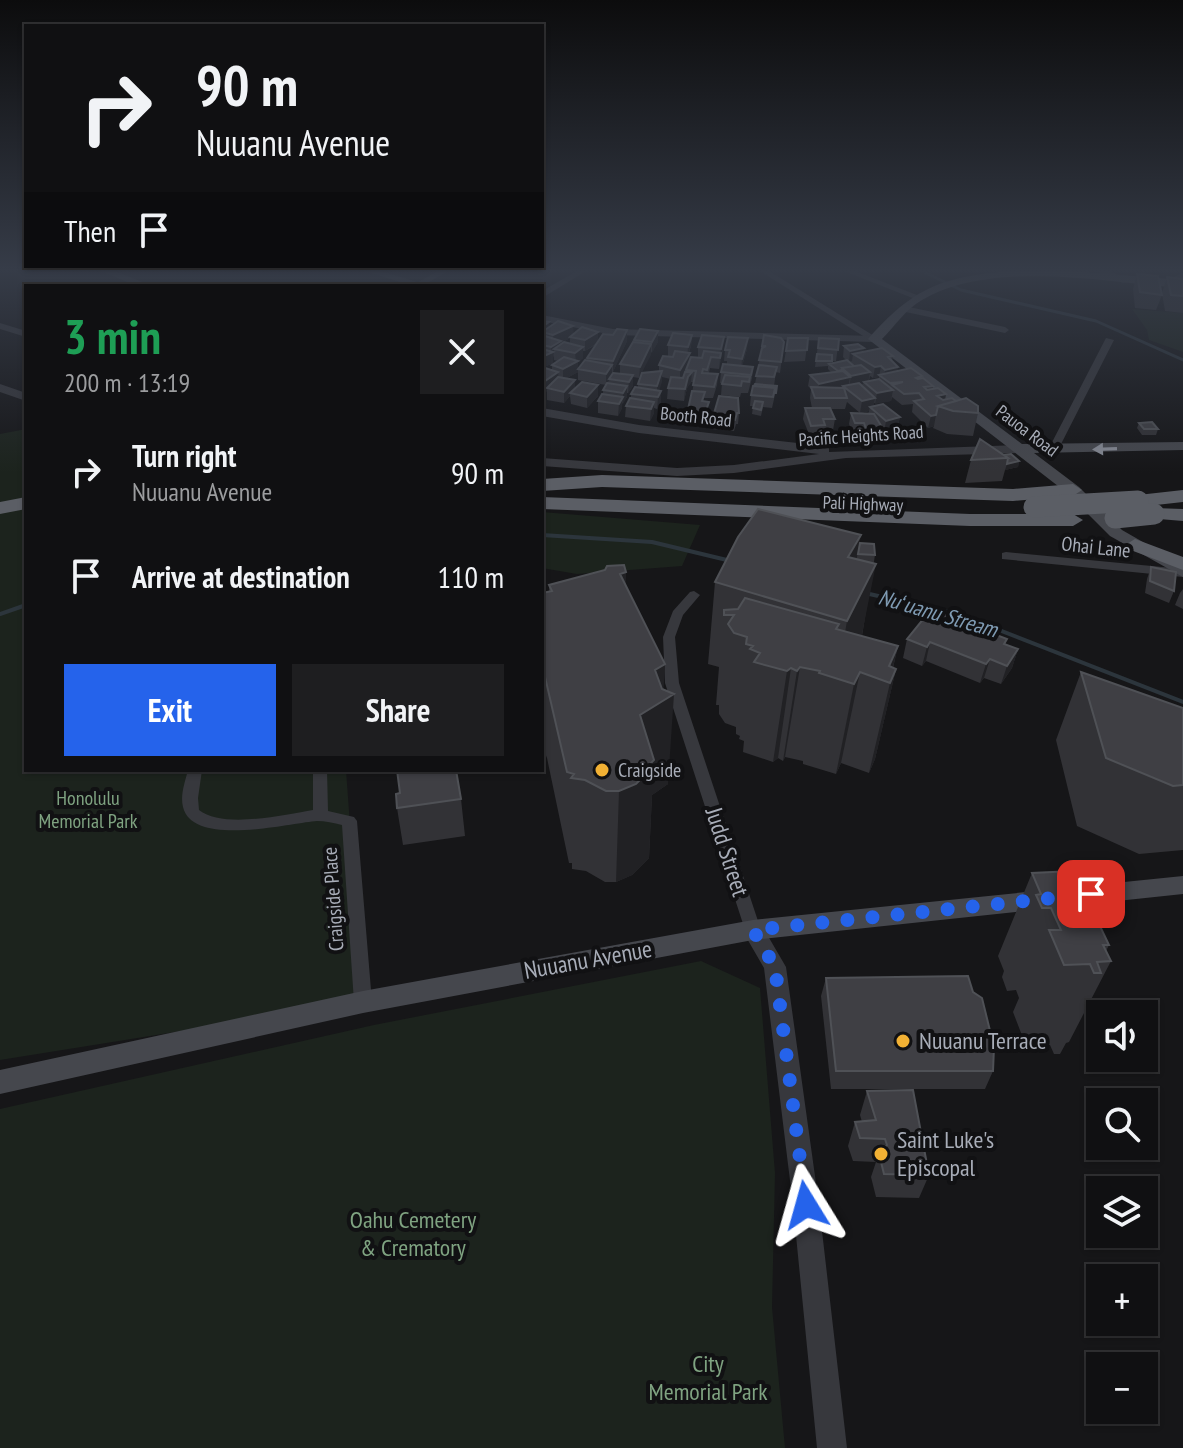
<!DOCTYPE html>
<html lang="en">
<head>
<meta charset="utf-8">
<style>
	:root { --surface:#101012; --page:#1e1e20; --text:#f1f3f6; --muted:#9c9d9f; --line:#303032; --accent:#2563eb }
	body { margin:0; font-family:"PT Sans Narrow",sans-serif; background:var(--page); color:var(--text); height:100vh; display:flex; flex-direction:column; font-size:30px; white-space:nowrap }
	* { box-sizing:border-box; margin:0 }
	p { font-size:26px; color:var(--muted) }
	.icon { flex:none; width:44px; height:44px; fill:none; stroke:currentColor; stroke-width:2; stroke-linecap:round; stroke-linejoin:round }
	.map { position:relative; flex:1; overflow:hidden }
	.sheet { position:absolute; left:24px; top:284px; width:520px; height:488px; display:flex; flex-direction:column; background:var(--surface); border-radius:0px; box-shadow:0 2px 6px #0004,0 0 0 2px var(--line) }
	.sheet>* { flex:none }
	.guide { position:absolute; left:24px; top:24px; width:520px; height:244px; border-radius:0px; box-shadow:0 2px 6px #0004,0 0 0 2px var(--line); background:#101012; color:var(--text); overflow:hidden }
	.fabs { position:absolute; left:1086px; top:1000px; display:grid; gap:16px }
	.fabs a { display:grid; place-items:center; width:72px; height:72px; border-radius:0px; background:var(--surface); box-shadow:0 2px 6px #0004,0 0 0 2px var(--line); font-size:40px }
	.pin { position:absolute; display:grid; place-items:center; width:68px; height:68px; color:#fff; margin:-34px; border-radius:16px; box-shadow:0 4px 12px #0006 }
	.me { position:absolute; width:88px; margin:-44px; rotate:352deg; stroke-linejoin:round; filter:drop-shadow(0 0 6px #0008) }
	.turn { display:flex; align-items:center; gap:28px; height:168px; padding:0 40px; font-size:36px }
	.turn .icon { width:104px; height:104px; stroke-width:2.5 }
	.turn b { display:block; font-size:56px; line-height:68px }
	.then { display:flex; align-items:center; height:76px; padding:0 40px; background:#0003; gap:16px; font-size:30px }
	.round { display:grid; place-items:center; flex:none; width:84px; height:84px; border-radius:0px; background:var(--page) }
	.summary { display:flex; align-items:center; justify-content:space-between; height:136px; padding:0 40px }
	h1 { font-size:48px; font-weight:600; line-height:60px; color:#1e9e55 }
	.action { display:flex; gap:16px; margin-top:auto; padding:16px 40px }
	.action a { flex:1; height:92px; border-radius:0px; background:var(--accent); color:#fff; font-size:32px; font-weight:600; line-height:92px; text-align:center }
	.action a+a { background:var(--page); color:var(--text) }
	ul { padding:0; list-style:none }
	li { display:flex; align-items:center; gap:24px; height:104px; padding:0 40px }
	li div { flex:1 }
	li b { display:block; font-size:30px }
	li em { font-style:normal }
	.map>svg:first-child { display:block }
</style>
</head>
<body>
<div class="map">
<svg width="1183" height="1448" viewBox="0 0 1183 1448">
	<rect width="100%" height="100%" fill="#161618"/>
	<path fill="#1c231d" d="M1132,309L1183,313V352L1149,340L1147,330Z
		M26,429V770H346L363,1002L0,1060V434Z
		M542,512L700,525L682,566L577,574L542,568Z
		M701,961L760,988L775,1173L772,1307L785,1448H0V1109L374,1025Z"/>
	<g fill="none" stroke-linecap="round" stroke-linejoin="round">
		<path stroke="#2c353c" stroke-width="3" d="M922,271L961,290L1096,321L1183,360"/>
		<path stroke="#2c353c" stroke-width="4" d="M542,535L652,542L731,561
			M865,593L958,614L1183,702
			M0,614L26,605"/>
		<path fill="#37383d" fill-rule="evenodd" d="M438,271H448L422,286L415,284Z
			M577,271H586L542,298V291Z
			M760,271H769L879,339L871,341Z
			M844,271H855L922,297L915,299Z
			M1183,272V278L1171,286H1165V282Z
			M904,306L1005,327L1009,330L1005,333L901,311L900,309Z
			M0,323L26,331V337L0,329Z
			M1106,338L1114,340L1058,450L1053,453L1049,452L1048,450Z
			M1006,552L1183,569V577L1002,559V553Z
			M694,591L700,595L683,615L675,637L679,683L761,930L759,935L753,937L747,935L745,930L665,683L663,637L673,611L690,592Z
			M188,770H202L198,798L199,810C223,829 284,815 313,810V770H327L328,811L354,817L357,821L372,1002L369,1007L363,1010L357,1007L354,1002L342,825C334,823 325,821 317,821C289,823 193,848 183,807C180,795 185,782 188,770Z"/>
		<path fill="#37383d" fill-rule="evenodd" d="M101,271H115L152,286H137Z
			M365,271H381L430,286H413Z
			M1096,271H1110L1132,281L1123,283Z
			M542,315L613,329L874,336L880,339L874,342L613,335L542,321Z
			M0,384L26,393V401L0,392Z
			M542,408L639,425L824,446L829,447V452L1018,445L1025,449L1018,453L846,458L734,473L677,476L542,466V458L677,468L734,465L819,454L639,433L542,416Z
			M753,921L761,924L786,967L819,1205L847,1448H817L793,1205L764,968L742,930L745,924Z"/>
		<path fill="#45474d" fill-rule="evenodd" d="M1010,271L1084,272L1183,280V288C1105,282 992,259 922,300C906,309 895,326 882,339L1022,444L1183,442V450L1034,453L1079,487L1122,530L1183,565V577L1110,536L1067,493L868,339C914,287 942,277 1010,271Z
			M1183,876V894L753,940L363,1013L0,1094V1070L363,991L753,920Z"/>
		<path fill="#5b5e65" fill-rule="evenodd" d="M602,475L1013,489L1073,484L1082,490L1073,496L1013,501L602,487L542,491V479Z
			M1183,490V502L1138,507L1128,501L1138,495Z
			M26,497V509L0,514V502Z
			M542,497L970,514H1073L1083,520L1073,526H970L542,509Z
			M1154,508L1183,509V521L1147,518L1144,514Z
			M1135,539L1183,557V570L1128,549L1125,545Z"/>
		<path stroke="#5b5e65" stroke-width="21" d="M1034,507L1138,501
			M1115,518L1154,514"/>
	</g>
	<path fill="#323236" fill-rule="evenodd" d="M1137,274L1162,295L1156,310L1135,308L1133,289Z
		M1167,277L1183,279V313L1165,311L1162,293Z
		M542,321L549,322V327L598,342L627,341L612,374L620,373V364L634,340L658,342L651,353L639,378L633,377V386L628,393H627V397L622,404V408L618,416L598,413V401L603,394V390L606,385L578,380V369L587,361V358L597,344L585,351H583V358L578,362V372L565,379L575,388L598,385V396L587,408L571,404L570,396L564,403L547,400V391L542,394L552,370V365L558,361L554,360V356L553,357V363L542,368ZM570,338V343L561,344V343Z
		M692,335L691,346L689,353H690V360L698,357V347L723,348L719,369L710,368L709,373L718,374L717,385L713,398H704L703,401L709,402L708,407L703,421L687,420L694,382H691L687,388L684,401L667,399L668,388L671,379L662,377L659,390L661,391V402L657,409L654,408V413L650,421L625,417L626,406L631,398V394L638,387V384L659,371V365L668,356V345Z
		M808,338L805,361L784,362L786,351Z
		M819,338L839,339L836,361H832L831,363L846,360L843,357L844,346L864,352L893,356L892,361L898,367L897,371L921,379L933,386V389L946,394L945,399L978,413L973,436L947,434L933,428L934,426L928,428L912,412L913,404L902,405L892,397L891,401L874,403V406L900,417L897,429L884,433L882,431L880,441H864L862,434H853L849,424L851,413L868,414L869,411L860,413L847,402L845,409H831L835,419L833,430H825L824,437H810L803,419L805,408H812L810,398L811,389L808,386L810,375L832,373L828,369V366L815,367ZM870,376L873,378L879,377L878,379L869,381Z
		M784,342L780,373L776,372L774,386H777L772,408L763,407L761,416L752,414L753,406H750L751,395L755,384L762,346Z
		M747,349L742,366L753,367L752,378L748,393H741L740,397L721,395L722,384L720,383L721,372L727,365V361H724L725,350Z
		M739,413L738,424H736L734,431L712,429L713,417Z
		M1139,423L1158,429L1156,435H1142L1137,428Z
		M1004,455L1019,461L1018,467L1005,470L1002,481L965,483L971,460Z
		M860,543L875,555L862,636L898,646L893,668L896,669L875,759L869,773L841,763L836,774L803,764V761L785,757L783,761L778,758L773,762L743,752L744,741L739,739L740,736L736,734V727L725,723L719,714V705H716L719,667L708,664L715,582Z
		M1151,567L1174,591L1169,603L1145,593L1147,579Z
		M626,572L625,584L664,690L668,784L652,795L649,858L632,875L616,882H605L586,871L572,869V863H569L547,758L542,746V593L549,592V585Z
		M1183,589V609L1175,605L1180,593Z
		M954,619L1007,639L1005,645L1018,649L1012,668L1001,684L984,678L980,683L926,661L922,666L903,658L907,639Z
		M1081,672L1183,708V850L1139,854L1077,826L1056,740Z
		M461,799L465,836L403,845L397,808Z
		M1032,873L1096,903L1092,910L1109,945L1106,951L1111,961L1069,1042L1066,1043L1060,1054H1054L1050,1045L1026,1046L1013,1012L1019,998L1016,990L1007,991L1002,977L1004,971L998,956Z
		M826,978L993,1071L985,1089H831L821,996Z
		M867,1091L929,1175L919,1198L876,1197L871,1177L876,1162L853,1161L848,1146L855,1122H862L860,1115Z"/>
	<path fill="#212124" d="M549,322L550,333L542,332V338V327Z
		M573,326L574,337H570V338L561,343V350L554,349L553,363L542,368V357L551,353V347L553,346V335Z
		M627,330V341L613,372V361Z
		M658,331V342L652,353V342Z
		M598,332V342L585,351V340Z
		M692,335L691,346L687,357L690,353L689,364L680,381V370L687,358L688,347Z
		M724,337L723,348L719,369L721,349Z
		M748,338L747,349L741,370L742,359Z
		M651,344V355L639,378L640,367Z
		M583,347V358L578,362V372L563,380V369L576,362L575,353Z
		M864,348L863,359L853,354L852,361L849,362L850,351Z
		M612,365V376L606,385V374Z
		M881,366L879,377L873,378L875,367Z
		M898,367L896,378L884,379L885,370Z
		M662,371V382L657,397V386Z
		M558,372L559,383L547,388V391L542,394V383Z
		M692,372L691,383L687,388L684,401L685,389L688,377Z
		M870,372L868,383L864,382L863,384L849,387L851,376Z
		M633,375V386L628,393L629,382Z
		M850,377L848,388L843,386V389L818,395L819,384Z
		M575,380V392L570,393V396L564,403V392Z
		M598,385V396L587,408V397Z
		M627,386V397L623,404V393Z
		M893,390L891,401L875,404L877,393Z
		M661,391V402L657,409L658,397Z
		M946,394L944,405L937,396Z
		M623,397L622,408L618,416L619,404Z
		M875,398L873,410L870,407L869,411L860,413L862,401Z
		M654,402V413L650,421L651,409Z
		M936,415L934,426L928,428L931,416Z
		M900,417L897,429L884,433L886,421Z
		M1019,461L1018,467L1005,470L1007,464Z
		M861,535L846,616L848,557Z
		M876,564L860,644L837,679L847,621Z
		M626,572L623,660L620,574Z
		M930,642L926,661L922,666L927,647Z
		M898,646L889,683V666Z
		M1018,649L1012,668L1001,684L1007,666Z
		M990,659L984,678L980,683L986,664Z
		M665,664L663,700L674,694L668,784L652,795L649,858L632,875L616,882L619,791L640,715L655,670Z
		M800,667L785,757L783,761L797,671Z
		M791,668L778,758L773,762L787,671Z
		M896,669L875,759L869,773L890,683Z
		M860,672L841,763L836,774L854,684Z"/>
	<path fill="#3f3f44" stroke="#4f5156" stroke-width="2" d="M1137,274L1158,276L1162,295L1140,292Z
		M1167,277L1183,279V296L1171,295Z
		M542,321L549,322L542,327Z
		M558,321L573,326L553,335L542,332Z
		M582,327L598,332L585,340L570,337Z
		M617,329L627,330L613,361L587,358L603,334L613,335Z
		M640,329L658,331L652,342L634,340Z
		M673,333L692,335L688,347L668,345Z
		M702,335L724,337L721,349L698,347Z
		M764,335L781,338L784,342L781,362L759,360L762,348L766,346H762Z
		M545,336L561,341L551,347L542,345V338Z
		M728,337L748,338L742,359L728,357L730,350H725Z
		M788,338H808L807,350L786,351Z
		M819,338L839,339L838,350L818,348Z
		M564,342L583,347L575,353L554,349Z
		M633,342L651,344L640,367L620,364Z
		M858,344L864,348L850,351L844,346Z
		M882,348L893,356L888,357L898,367L885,370L881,366L875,367L853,354Z
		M542,349L553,352L542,357Z
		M675,351L690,353L680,370L659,365L663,356L673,357Z
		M704,351L721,353L720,358L711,357L707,370L703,369L702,373L718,374L714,387L693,385L696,371L686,370L691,357L702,358Z
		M817,354L832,355V361H816Z
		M564,357L578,361L563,369L552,365Z
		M585,360L612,365L606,374L578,369Z
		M847,360L854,366L842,368V370L838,371L829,364Z
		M723,364L753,367L751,375L721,372Z
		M759,365L777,367L774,377L756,376Z
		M861,365L870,372L851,376L842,368Z
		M545,368L558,372L542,383V370Z
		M911,368L922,376L916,378L918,379L923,378L933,386L924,387L927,390L938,388L946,394L937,396L943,400L952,398L956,401L938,406L936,415L931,416L914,401L924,399L919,393L904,394L892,385L903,382L890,383L879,375Z
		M662,371L657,386L638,384L642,373Z
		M843,371L850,377L819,384L810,375Z
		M685,372H692L688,377L685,389L668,388L671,377L683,378Z
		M613,373L633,375L629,382L609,379Z
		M725,375L750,377L749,382L742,381L741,386L722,384Z
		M558,377L575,380L564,392L547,388Z
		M879,379L893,390L877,393L864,382Z
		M582,382L598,385L587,397L570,393Z
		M607,383L627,386L623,393L603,390Z
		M859,383L875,398L862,401L843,386Z
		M755,384L777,386L776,393H774L775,388L754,386Z
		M753,386L775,388L773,397L751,395Z
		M635,387L661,391L658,397L631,394Z
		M811,387L844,388L847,398H815Z
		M692,391L705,392L702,401L709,402L704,416L687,414Z
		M602,394L623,397L619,404L598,401Z
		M719,396L738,398L739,413H737L735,420L713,417Z
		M630,398L654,402L651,409L626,406Z
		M966,398L978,406V413L953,411L938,406Z
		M755,401L763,402L761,410L753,408Z
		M883,404L900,417L886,421L870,407Z
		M805,408H830L835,419H823L825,425L811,426Z
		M851,413L874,414L883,429H866L864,423H855Z
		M1152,422L1158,429H1144L1139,423Z
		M980,439L1008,458L971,460Z
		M1011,454L1019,461L1007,464L1008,458L1004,455Z
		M758,509L861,535L848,557L876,564L847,621L715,582L738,537Z
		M860,543L874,544L875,555L858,554Z
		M624,565L626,572L620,574L665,664L655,670L662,689L674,694L640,715L654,760L651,763L653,767L636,784L619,791H606L585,780L571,778L574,774L567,772L542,664V593L552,591L549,585L605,570L607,566Z
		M1151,567L1176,572L1174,591L1150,581Z
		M745,598L839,624L836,629L898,646L889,666L896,669L890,683L860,672L854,684L819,673L820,671L800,667L797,671L791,668L787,671L754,662L760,653L750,649L753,646L746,644L747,637L734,633L728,624L734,615H724V610L738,609Z
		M933,607L955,616L949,617L1007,639L1004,644L1018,649L1007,666L990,659L986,664L930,642L927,647L907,639Z
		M1081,672L1183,708V785L1173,786L1106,758Z
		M397,770H456L461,799L397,808L396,794L400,793Z
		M1074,871L1076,876H1083L1096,903H1089L1109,945H1103L1111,961L1097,962L1101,973H1094L1090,964L1064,965L1049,930H1061L1051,908H1042L1036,895L1041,894L1032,873Z
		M968,976L973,992L982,998L994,1047L993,1071H836L826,978Z
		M913,1090L929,1175L884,1174L879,1154L887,1145L885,1139L860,1138L855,1122L876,1120L867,1091Z"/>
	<defs><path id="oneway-solid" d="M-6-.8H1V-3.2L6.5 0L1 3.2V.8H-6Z" transform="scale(2)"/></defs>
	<use fill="#858993" href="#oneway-solid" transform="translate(1105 449) rotate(178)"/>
	<linearGradient id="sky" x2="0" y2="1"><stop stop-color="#0c0c0d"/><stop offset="0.57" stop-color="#363c48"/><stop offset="1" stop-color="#363c48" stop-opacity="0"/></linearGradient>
	<rect width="1183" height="473" fill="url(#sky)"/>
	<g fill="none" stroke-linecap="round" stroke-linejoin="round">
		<path stroke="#2563eb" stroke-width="14" stroke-dasharray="0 25.2" d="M806,1205L775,967L753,930L1091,894"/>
	</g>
	<g fill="#f2b134" stroke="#111113" stroke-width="3">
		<circle cx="602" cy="770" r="8"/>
		<circle cx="903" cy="1041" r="8"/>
		<circle cx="881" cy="1154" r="8"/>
	</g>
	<g text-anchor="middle" stroke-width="8" stroke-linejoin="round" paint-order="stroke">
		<g font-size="18" fill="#a8adb8" stroke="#111113">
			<text transform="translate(696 417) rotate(6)" y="6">Booth Road</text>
			<text transform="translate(1027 431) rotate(37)" y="6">Pauoa Road</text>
			<text transform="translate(861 436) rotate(-4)" y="6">Pacific Heights Road</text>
			<text transform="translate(863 504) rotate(2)" y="6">Pali Highway</text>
		</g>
		<g font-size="20" fill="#a8adb8" stroke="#111113">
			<text transform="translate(1096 547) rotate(6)" y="7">Ohai Lane</text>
			<text transform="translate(333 899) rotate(-94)" y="7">Craigside Place</text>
		</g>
		<g font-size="20" fill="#a8adb8" stroke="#111113" text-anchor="start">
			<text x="618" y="777">Craigside</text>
		</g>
		<g font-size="20" fill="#7fa381" stroke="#111113">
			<text x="88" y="805">Honolulu<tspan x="88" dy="23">Memorial Park</tspan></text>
		</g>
		<g font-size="22" font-style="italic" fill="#7f9bb3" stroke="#111113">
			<text transform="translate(938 613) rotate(16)" y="8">Nuʻuanu Stream</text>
		</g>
		<g font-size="24" fill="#a8adb8" stroke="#111113">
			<text transform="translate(727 852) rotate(72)" y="8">Judd Street</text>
			<text transform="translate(588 960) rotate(-10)" y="8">Nuuanu Avenue</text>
		</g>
		<g font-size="24" fill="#a8adb8" stroke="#111113" text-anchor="start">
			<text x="919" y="1049">Nuuanu Terrace</text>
			<text x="897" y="1148">Saint Luke's<tspan x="897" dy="28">Episcopal</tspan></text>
		</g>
		<g font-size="24" fill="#7fa381" stroke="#111113">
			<text x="413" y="1228">Oahu Cemetery<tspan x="413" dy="28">&amp; Crematory</tspan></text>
			<text x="708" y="1372">City<tspan x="708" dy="28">Memorial Park</tspan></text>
		</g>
	</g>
</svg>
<div class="fabs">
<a><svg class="icon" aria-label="sound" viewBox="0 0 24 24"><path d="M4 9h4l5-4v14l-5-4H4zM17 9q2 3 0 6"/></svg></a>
<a><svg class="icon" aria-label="search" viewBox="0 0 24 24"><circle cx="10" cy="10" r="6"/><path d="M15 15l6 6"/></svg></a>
<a><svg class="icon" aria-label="layers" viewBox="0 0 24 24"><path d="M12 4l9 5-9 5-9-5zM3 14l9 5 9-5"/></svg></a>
<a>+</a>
<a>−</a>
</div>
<div class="pin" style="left:1091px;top:894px;background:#d93025"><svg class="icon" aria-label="arrive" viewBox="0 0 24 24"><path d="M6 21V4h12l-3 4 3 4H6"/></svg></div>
<svg class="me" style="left:806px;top:1205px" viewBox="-20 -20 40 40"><path d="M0-17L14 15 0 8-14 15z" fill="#2563eb" stroke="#fff" stroke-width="4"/></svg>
<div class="guide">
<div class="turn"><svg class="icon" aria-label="right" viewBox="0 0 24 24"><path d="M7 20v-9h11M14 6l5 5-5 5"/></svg><div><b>90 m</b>Nuuanu Avenue</div></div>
<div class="then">Then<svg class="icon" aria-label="arrive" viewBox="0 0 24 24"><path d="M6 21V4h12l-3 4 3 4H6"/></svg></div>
</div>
<section class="sheet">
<div class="summary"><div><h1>3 min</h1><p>200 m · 13:19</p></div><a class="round"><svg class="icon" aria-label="close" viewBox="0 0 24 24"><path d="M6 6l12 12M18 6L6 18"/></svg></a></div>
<ul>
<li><svg class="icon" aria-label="right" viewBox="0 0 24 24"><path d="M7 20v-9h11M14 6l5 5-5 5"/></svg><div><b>Turn right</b><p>Nuuanu Avenue</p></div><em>90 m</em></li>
<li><svg class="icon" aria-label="arrive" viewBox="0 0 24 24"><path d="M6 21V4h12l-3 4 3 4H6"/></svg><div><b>Arrive at destination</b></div><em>110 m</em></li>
</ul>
<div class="action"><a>Exit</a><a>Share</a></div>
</section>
</div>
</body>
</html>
